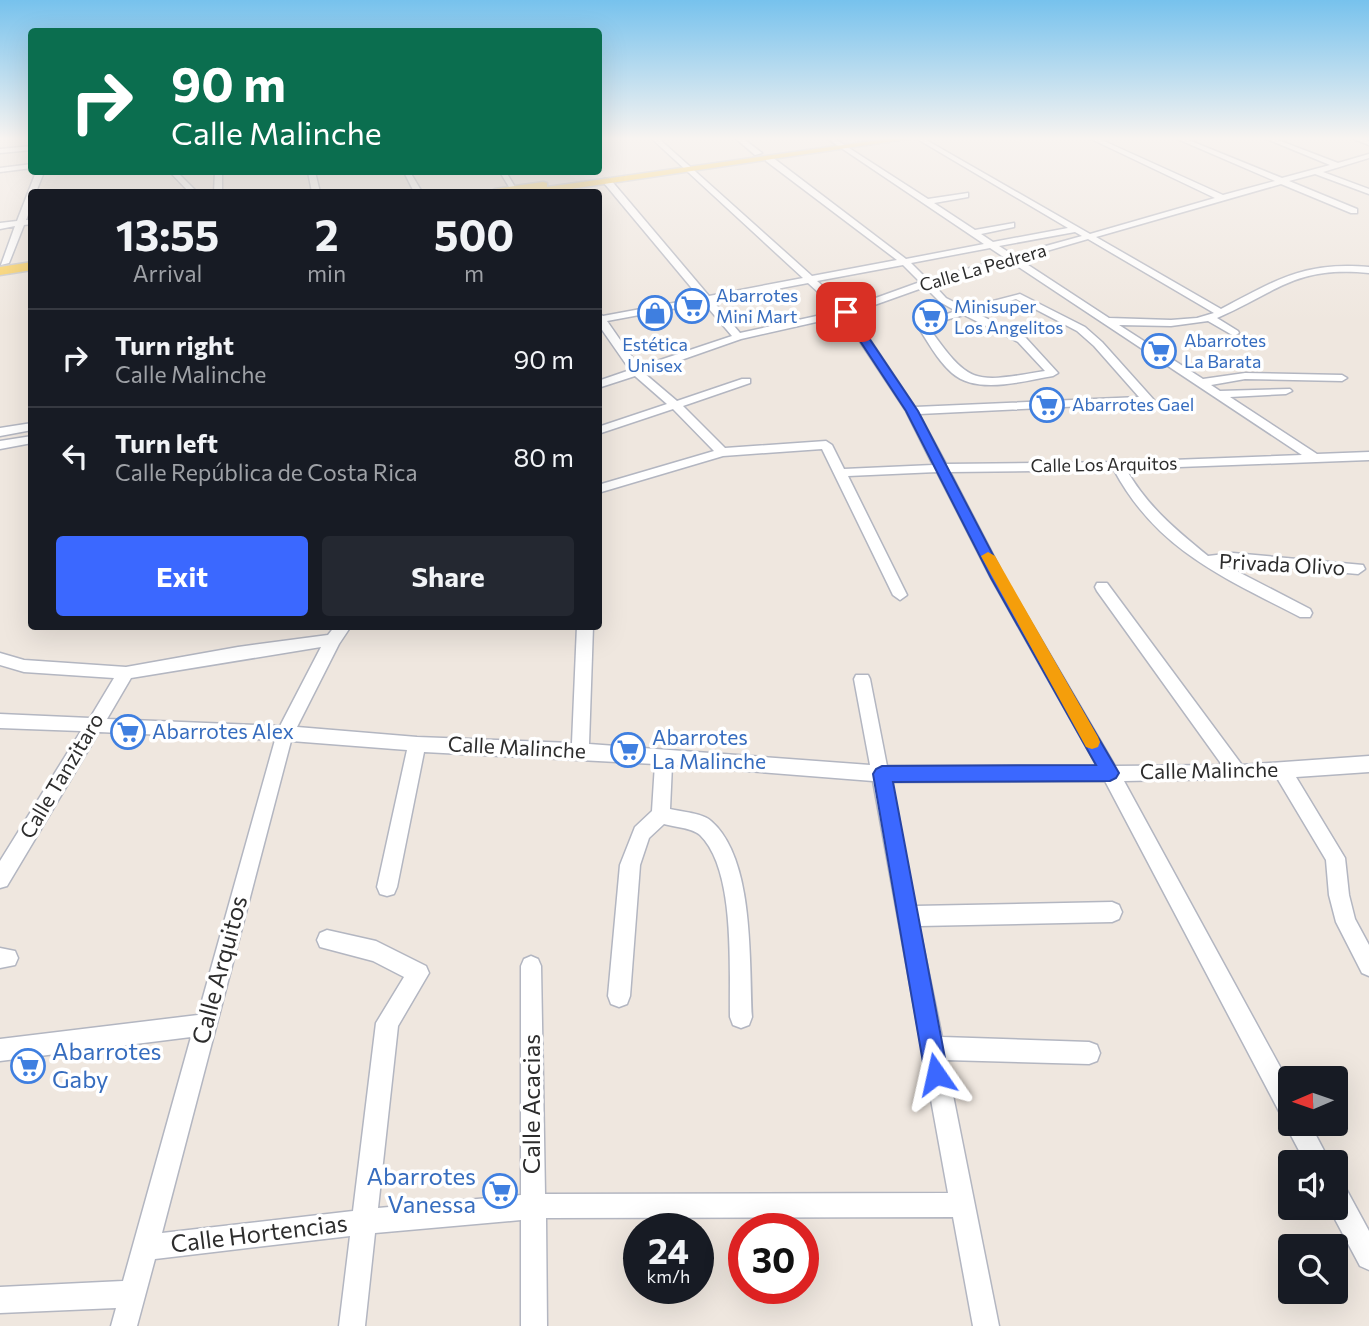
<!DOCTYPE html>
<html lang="en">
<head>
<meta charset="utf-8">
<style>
	:root { --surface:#171b24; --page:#242831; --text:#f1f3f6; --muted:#9ea1a6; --line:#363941; --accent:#3b68ff }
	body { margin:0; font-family:Commissioner,sans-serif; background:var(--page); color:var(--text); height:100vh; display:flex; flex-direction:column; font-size:26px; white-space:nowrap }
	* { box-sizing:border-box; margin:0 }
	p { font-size:23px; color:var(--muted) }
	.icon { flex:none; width:38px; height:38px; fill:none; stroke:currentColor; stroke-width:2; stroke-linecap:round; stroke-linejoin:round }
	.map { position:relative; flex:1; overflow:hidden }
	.details { position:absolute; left:28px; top:189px; width:574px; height:441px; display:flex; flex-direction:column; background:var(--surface); border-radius:7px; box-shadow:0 7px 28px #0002 }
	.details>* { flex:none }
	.banner { position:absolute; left:28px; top:28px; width:574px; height:147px; border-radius:7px; box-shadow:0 7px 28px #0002; background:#0b6e4f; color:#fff; overflow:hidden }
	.needle { width:46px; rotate:268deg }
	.tools { position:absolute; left:1278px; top:1066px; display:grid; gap:14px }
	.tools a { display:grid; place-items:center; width:70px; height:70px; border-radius:7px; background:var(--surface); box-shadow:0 7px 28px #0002; font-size:35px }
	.speed { position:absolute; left:623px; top:1213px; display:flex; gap:14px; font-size:35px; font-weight:700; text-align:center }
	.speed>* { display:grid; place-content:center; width:91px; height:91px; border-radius:50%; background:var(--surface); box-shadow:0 7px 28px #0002; line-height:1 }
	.speed small { font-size:18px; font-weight:400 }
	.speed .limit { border:10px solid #d22; background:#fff; color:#111 }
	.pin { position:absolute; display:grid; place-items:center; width:60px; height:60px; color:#fff; margin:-30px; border-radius:14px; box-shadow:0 4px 10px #0006 }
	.me { position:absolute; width:77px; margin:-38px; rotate:349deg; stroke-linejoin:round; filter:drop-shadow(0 0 5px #0008) }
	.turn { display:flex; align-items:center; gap:24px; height:147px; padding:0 28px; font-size:32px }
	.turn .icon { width:91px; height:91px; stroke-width:2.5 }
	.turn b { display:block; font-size:49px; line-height:60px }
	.eta { display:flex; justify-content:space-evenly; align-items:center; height:119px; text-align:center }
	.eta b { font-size:42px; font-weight:700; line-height:49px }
	.action { display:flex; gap:14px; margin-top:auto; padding:14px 28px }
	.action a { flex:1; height:80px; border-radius:7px; background:var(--accent); color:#fff; font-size:28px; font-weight:700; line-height:80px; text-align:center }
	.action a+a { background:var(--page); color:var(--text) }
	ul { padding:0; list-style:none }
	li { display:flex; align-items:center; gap:21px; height:98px; padding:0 28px; border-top:2px solid var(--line) }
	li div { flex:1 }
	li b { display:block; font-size:26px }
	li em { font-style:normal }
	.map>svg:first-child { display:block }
</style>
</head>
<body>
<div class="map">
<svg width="1369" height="1326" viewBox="0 0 1369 1326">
	<rect width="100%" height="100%" fill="#efe7df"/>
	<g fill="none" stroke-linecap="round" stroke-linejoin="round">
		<g stroke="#b3b6c1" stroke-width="3">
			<path id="minor" d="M650,137H657L812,276L897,260L766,161V157H772L906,259L984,244L825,137H832L928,199L968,193V197L934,203L975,230L1014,223V227L981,234L993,242L1068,228L914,137H921L1090,234L1215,198L1087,137H1095L1223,195L1275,181L1173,137H1181L1282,178L1330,165L1262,137H1270L1338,163L1369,154V158L1323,172L1369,189V194L1315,174L1289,181L1357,209V213H1351L1281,184L1096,237L1221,309C1276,280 1305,261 1369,267V273C1295,266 1279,291 1217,318L1238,331L1239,333L1234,336L1208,321L1171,326L1119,325L1203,379L1245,373L1342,375L1347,378L1342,381L1245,379L1211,385L1220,391L1290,389L1292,391L1286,394L1230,397L1317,454L1369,452V460L1126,469C1147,506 1176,530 1208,556L1233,553L1363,565L1365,569L1358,574L1233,563L1223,564L1310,609L1312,613L1310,617H1300C1223,577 1157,550 1114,470L950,472L1005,578L1115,766L1222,765L1097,591L1095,587L1097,583H1107L1242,765L1369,756V772L1296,777L1345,858L1349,895L1355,919L1369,945V976L1362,973L1336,922L1329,895L1326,860L1277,778L1124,781L1290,1085V1124H1310L1330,1162H1305L1285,1124L1287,1119L1282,1117L1105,781L891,782L915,906L1112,902L1119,905L1122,912L1119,919L1112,922L919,926L942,1037L1089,1042L1097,1045L1100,1053L1097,1061L1089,1064L946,1060L999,1326H973L953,1217L546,1218L547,1326H521V1220L375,1233L365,1326H339L350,1236L155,1259L137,1326H111L116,1308L0,1313V1287L123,1281L191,1037L0,1061V1039L198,1015L275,740L99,732L7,886L0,888V861L81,731L0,728V714L90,718L114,678L24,672L0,665V653L24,660L126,667L238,647L328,635L335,626H351L339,644L297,727L417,737L572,743L577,626H593L589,744L870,765L854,679L856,675H868L870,679L887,766H1097L991,578L937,472L848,476L907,595L900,600L893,595L822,449L723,456L598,493V485L714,451L673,409L598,434V427L667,404L635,376L598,388V381L630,370L598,324V313L603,316L700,298L604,183V179H610L709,296L803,278ZM1075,232L1082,236L1013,255L999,246ZM1088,239L1214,313L1197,318L1171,320L1109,318L1019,259ZM990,248L1005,258L928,280L911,263ZM1011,262L1302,455L1118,462L946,464L919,414L1148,403L1154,400L1102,342L1085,327L1020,294L966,308L946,298L933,284ZM903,265L920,282L848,308L817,281ZM808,283L839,311L740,333L713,301ZM925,287L940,302L956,311L916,324C927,340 937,360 952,373C977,395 1023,381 1053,376L1058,373L1026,338L974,312L1016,299L1077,331L1094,346L1139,397L915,407L852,313ZM704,303L732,336L639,367L607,321ZM964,315L1018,342L1045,371C973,383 970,386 927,325ZM843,316L906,411L933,465L844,469L832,445L826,441L725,448L683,406L750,383V379H742L677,401L644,373L741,339ZM321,647L280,726L107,719L131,678ZM291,741L407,750L377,887L380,894L387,896L394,894L397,887L424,752L655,764L652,811L635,827L620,865L608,996L611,1004L619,1007L627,1004L630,996L640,865L649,838L664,824C674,827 693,828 700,835C736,870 729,969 730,1017L733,1025L741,1028L749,1025L752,1017C749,963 755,859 711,821C703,813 682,812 670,809L672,765L873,781L948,1193L545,1194L541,966L538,959L531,956L524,959L521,966V1195L378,1208L398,1026L429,973L426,966L376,941L327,930L320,933L317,940L320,947L373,961L404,977L376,1023L353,1211L162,1233Z
				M734,137H741L762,153L755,155Z
				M1349,137H1357L1369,141V145Z
				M32,146V150L0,153V149Z
				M32,164V168L0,172V168Z
				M36,172H44L36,192H32V205L26,220H32V224L24,225L9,263L1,265L15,226L0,229V223L17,221Z
				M170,172H177L197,192H189Z
				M215,172H222V192H214Z
				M308,172H315L320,192H312Z
				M404,172H410L422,192H414Z
				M500,172H506L518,192H512Z
				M32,423V430L0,436V428Z
				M32,436V443L0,449V441Z
				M0,948L15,951L18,958L15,965L0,968Z
				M1335,1182L1344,1185L1369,1231V1270L1360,1266L1329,1208H1335Z"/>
		</g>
		<g stroke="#c8c8c8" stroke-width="3">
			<path id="major" d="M900,137H921L550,192H490L495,189L543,182L547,183V187Z
				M32,262V270L0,275V267Z"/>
		</g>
		<use href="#minor" fill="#fff" fill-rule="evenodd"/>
		<use href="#major" fill="#f8cd5a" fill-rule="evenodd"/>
	</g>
	<linearGradient id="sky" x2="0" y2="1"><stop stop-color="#77c2ed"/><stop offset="0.43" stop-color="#f8f4f1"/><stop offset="1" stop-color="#f8f4f1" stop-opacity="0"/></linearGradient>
	<rect width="1369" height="322" fill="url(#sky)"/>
	<path fill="#3b68ff" stroke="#2644a6" stroke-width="2" d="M846,309L850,310L918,411L1005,578L1119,773L1116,778L1110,781L893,782L948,1074L945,1082L936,1085L928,1082L925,1074L873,774L876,769L882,766L1096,765L991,578L906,411L841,312Z"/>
	<path fill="#f59e0b" d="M988,552L995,556L1098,737L1100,742L1098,747L1092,749L1086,747L981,556Z"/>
	<defs>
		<g id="supermarket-ring" transform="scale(1.75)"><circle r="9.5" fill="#fff" stroke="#3f7fe0" stroke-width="1.5"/><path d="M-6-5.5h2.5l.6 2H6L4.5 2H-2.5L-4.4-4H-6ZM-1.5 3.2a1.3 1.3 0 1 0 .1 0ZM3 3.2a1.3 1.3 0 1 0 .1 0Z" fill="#3f7fe0"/></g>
		<g id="shop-ring" transform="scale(1.75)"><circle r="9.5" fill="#fff" stroke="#3f7fe0" stroke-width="1.5"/><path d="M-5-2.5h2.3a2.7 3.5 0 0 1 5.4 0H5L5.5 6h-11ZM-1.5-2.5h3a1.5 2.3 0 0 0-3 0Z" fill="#3f7fe0"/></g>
	</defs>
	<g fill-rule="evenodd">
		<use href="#supermarket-ring" x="692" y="306"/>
		<use href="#shop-ring" x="655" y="313"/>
		<use href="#supermarket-ring" x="930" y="317"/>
		<use href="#supermarket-ring" x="1159" y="351"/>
		<use href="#supermarket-ring" x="1047" y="405"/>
		<use href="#supermarket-ring" x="128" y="732"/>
		<use href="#supermarket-ring" x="628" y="750"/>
		<use href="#supermarket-ring" x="28" y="1066"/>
		<use href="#supermarket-ring" x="500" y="1191"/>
	</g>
	<g text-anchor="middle" stroke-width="7" stroke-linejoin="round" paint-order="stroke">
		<g font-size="18" fill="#2d2d2d" stroke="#fff">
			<text transform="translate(983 268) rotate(-16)" y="6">Calle La Pedrera</text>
			<text transform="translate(1104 465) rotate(-1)" y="6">Calle Los Arquitos</text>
		</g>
		<g font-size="18" fill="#366cbe" stroke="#fff" text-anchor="start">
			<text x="716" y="302">Abarrotes<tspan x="716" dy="21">Mini Mart</tspan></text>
			<text x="954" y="313">Minisuper<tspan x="954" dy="21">Los Angelitos</tspan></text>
			<text x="1184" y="347">Abarrotes<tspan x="1184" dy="21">La Barata</tspan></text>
			<text x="655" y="351" text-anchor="middle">Estética<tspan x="655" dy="21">Unisex</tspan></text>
			<text x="1072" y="411">Abarrotes Gael</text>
		</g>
		<g font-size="21" fill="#2d2d2d" stroke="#fff">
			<text transform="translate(1282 565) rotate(3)" y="7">Privada Olivo</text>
			<text transform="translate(517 748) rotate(3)" y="7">Calle Malinche</text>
			<text transform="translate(1209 771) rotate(-1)" y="7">Calle Malinche</text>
			<text transform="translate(62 776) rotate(-59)" y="7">Calle Tanzitaro</text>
		</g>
		<g font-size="21" fill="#366cbe" stroke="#fff" text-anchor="start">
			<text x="152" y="739">Abarrotes Alex</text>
			<text x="652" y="745">Abarrotes<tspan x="652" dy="24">La Malinche</tspan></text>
		</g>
		<g font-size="24" fill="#2d2d2d" stroke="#fff">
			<text transform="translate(220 970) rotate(-75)" y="8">Calle Arquitos</text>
			<text transform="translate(532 1104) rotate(-90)" y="8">Calle Acacias</text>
			<text transform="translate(259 1234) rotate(-7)" y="8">Calle Hortencias</text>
		</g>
		<g font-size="24" fill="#366cbe" stroke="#fff" text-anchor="start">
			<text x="52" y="1060">Abarrotes<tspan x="52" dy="28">Gaby</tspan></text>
			<text x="476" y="1185" text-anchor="end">Abarrotes<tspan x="476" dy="28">Vanessa</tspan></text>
		</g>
	</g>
</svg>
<div class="tools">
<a><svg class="needle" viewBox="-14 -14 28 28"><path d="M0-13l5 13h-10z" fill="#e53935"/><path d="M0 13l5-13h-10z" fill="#9ea1a6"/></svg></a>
<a><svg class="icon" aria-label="sound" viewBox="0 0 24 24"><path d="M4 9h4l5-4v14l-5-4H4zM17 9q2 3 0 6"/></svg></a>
<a><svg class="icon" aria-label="search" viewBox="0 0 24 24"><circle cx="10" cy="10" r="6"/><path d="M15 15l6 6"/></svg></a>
</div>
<div class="speed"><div>24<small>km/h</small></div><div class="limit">30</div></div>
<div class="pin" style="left:846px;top:312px;background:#d93025"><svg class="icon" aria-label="arrive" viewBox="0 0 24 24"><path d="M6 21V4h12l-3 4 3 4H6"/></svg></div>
<svg class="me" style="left:936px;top:1074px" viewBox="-20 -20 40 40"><path d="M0-17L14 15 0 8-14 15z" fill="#3b68ff" stroke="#fff" stroke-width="4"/></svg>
<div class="banner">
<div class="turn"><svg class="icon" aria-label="right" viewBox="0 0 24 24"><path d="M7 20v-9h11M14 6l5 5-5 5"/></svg><div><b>90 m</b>Calle Malinche</div></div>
</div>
<section class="details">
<div class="eta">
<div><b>13:55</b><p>Arrival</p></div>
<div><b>2</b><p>min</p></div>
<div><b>500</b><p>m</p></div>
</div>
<ul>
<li><svg class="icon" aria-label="right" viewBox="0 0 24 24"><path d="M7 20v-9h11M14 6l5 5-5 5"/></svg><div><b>Turn right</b><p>Calle Malinche</p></div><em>90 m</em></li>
<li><svg class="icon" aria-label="left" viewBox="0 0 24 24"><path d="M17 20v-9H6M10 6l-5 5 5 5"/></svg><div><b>Turn left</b><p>Calle República de Costa Rica</p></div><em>80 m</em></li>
</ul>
<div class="action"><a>Exit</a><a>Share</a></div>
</section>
</div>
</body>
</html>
